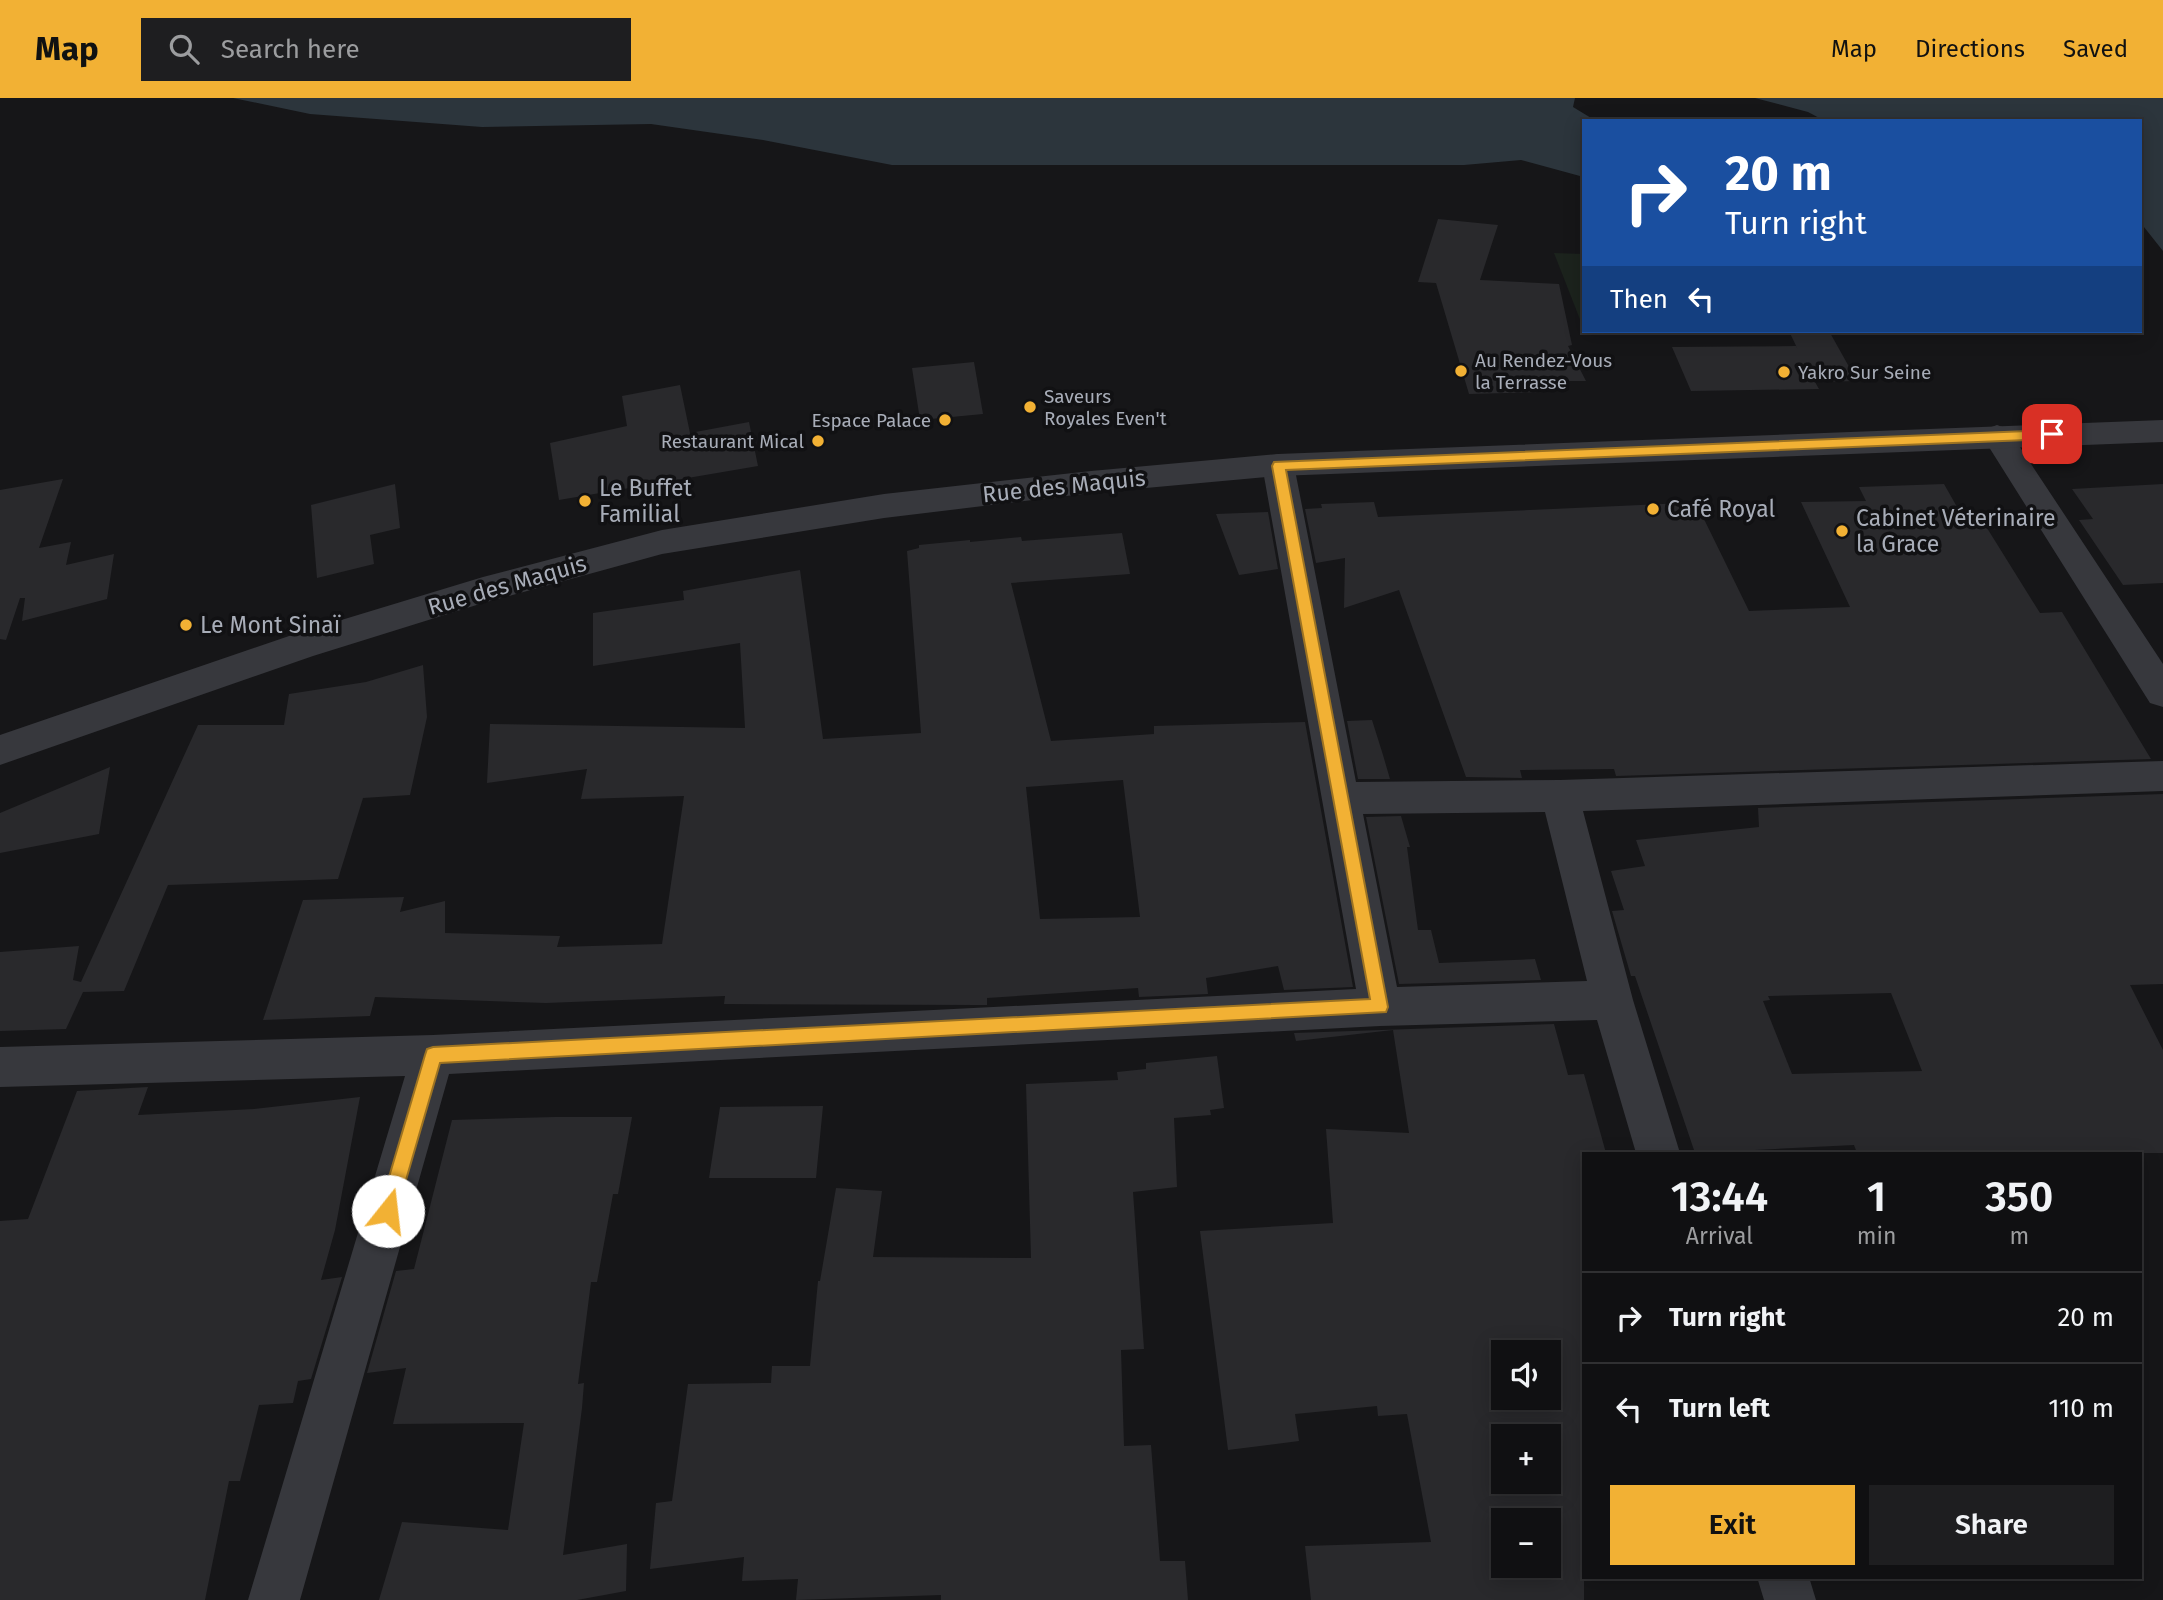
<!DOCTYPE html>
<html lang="en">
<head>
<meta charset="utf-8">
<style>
	:root { --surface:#101012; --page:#1e1e20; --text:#f1f3f6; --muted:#9c9d9f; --line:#303032; --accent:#f2b134 }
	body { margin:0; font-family:"Fira Sans",sans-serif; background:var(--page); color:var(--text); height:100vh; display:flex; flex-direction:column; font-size:26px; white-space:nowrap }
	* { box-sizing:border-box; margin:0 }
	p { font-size:23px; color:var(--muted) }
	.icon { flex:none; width:38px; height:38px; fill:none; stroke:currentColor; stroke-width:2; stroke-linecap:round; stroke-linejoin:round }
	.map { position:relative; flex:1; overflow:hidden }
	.sheet { position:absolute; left:1582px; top:1054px; width:560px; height:427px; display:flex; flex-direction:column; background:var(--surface); border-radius:0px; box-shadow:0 4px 18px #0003,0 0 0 2px var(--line) }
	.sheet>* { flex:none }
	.banner { position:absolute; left:1582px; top:21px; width:560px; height:214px; border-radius:0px; box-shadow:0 4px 18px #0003,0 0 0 2px var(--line); background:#1a4fa0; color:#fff; overflow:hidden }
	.controls { position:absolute; left:1491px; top:1242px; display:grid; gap:14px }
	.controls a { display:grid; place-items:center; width:70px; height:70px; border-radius:0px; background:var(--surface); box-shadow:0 4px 18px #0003,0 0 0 2px var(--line); font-size:35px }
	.pin { position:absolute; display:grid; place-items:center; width:60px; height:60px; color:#fff; margin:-30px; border-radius:14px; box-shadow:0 4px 10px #0006 }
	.me { position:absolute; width:77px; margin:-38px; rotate:16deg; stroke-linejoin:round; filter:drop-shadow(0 0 5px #0008) }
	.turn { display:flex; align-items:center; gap:24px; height:147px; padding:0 28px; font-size:32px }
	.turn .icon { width:91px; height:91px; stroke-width:2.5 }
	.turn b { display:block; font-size:49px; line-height:60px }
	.then { display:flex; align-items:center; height:66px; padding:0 28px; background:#0003; gap:14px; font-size:26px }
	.eta { display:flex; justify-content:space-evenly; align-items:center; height:119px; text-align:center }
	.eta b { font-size:42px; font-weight:600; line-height:49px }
	.primary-button { display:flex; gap:14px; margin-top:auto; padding:14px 28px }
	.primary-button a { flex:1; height:80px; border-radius:0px; background:var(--accent); color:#111; font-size:28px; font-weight:600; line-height:80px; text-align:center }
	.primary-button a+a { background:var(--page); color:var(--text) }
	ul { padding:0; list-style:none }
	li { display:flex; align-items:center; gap:21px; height:91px; padding:0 28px; border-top:2px solid var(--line) }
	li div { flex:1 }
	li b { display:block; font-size:26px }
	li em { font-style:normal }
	header { display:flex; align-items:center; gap:42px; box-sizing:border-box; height:98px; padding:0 35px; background:var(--accent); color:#111 }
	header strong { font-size:33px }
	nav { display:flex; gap:38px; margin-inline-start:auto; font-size:24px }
	.search { width:490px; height:63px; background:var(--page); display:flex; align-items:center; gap:18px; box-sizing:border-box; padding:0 24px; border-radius:0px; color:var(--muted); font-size:26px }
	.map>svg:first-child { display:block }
</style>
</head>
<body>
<header>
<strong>Map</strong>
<div class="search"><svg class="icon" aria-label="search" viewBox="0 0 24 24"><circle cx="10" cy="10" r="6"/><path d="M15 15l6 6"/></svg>Search here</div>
<nav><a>Map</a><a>Directions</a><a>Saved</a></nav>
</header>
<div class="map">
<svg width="2163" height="1502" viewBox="0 0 2163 1502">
	<rect width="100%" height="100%" fill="#161618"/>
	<path fill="#1c231d" d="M1554,155L1584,156V224H1581Z"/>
	<path fill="#2c353c" d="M233,0H1575L1573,9L1596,23H1584V77L1580,78L1521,62L1464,67H892L763,42L651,26L482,29L310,16Z
		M1755,0H2163V153L2140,124V23H1825L1808,14Z"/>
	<path fill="#29292c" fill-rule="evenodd" d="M1438,121L1498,127L1480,182L1559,186L1572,247L1568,248L1586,283H1542L1546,294L1469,296L1436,185L1418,184Z
		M1789,233H1829L1857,283L1815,284L1819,291L1691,293L1672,249L1796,248L1798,252Z
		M974,264L983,316L920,322L912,270Z
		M680,287L690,335L749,324L758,368L559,402L550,345L627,328L622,298Z
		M63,381L39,450L71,444L66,467L114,456L107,501L22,523L25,500H20L6,542L0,541V392Z
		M395,386L400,430L370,437L374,466L317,480L311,407Z
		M1944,386L1965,423L1982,422L2040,515L2062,514L2151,661L1616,678L1614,671L1520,672L1522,680L1466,679L1399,492L1344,510L1345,460L1316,465L1305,411L1322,410L1321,406L1374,404L1378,419L1684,405L1690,417H1702L1749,513L1850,509L1801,404L1866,403L1859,389Z
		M2163,386V485L2123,487L2079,422L2093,421L2072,391Z
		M1268,414L1278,471L1239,477L1216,416Z
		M1122,435L1130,476L1011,485L1051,643L1154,636V628L1305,624L1353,889L1284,892L1278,868L1206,880L1208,896L1139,899L1138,890L987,900V907H980L724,906L725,898L546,905L375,899L370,918L263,922L303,802L404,799L400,814L445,803V835L560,838L557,849L662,846L684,698L581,701L587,671L487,685L490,626L745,630L740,545L593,568V515L684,502L683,493L800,472L823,641L921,635L907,453L919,450V447L970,442V444L1021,439L1022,443ZM1123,682L1140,819L1040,821L1026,689Z
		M423,567L427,619L410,697L363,700L338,781L168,787L124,893L83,894L66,931L0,933V854L79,848L73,882L81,884L198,627H284L289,596L366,584Z
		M1372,622L1383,657L1390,681H1358L1347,623Z
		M110,669L99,736L0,755V715Z
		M2163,696V886L2130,887L2163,952V1055H1857L1854,1047L1695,1055L1635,878H1631L1612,813L1624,812L1611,773L1645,768L1636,742L1759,729L1758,710ZM1891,895L1922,973L1792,976L1763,903L1770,902L1768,898Z
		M1401,718L1410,749H1407L1418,832H1431L1439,865L1535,861L1541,882L1399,886L1366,719Z
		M1554,926L1568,977L1584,976L1606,1055H1584V1502H1311L1305,1448L1431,1444L1407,1316L1378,1318L1377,1308L1295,1316L1299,1343L1228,1352L1200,1133L1333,1125L1326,1031L1409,1035L1393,932L1296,943L1294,935ZM1503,1255H1549V1300H1503ZM1503,1339H1549V1384H1503ZM1503,1423H1549V1468H1503Z
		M1217,958L1224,1010L1210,1012L1211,1017L1174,1020L1177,1089L1133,1094L1144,1251L1121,1252L1124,1348L1151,1347L1160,1463H1185L1188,1502H941V1497L796,1502L798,1481L742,1483L744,1459L650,1471L656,1405L672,1403L688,1286L771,1285L772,1268H810L818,1183H820L836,1090L882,1093L873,1159L1031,1160L1026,986L1118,982L1117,974L1146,971V965Z
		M148,989L138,1017L254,1011L360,999L335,1132L321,1182L342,1179L311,1281L298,1283L293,1305L259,1307L240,1383H229L205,1502H0V1123L28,1121L77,993Z
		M823,1008L816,1080H709L720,1009Z
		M555,1019H632L618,1096H613L597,1184H591L578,1286L584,1285L582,1310L563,1457L627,1446L626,1493L577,1502H379L402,1424L508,1432L524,1325L393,1326L406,1270L367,1275L396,1173L414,1171L452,1022Z"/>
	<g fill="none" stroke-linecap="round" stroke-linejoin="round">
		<path fill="#37383d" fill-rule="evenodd" d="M1997,327L2008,331L2163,566V609L2150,605L1982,338L1986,331Z
			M1278,356L1289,359L1294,367L1356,684L1560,682L2163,663V693L1583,713L1633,902L1680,1055H1636L1597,922L1380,928L449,976L300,1502H248L405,978L0,989V949L433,937L1356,891L1262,367L1267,359ZM1545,714L1587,883L1397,889L1363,716Z
			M1757,1479H1809L1816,1502H1764Z"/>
		<path fill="#37383d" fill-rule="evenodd" d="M2163,322V344L1278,378L1091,395L884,420L662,456L483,505L313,558L0,667V637L292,537L483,479L662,432L884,396L1091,373L1278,356Z"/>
	</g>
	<path fill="#f2b134" stroke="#9d7322" stroke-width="2" d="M2052,332L2059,336L2052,341L1286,372L1388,909L1386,914L440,965L397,1113L395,1119L388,1122L381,1119L379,1113L425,957L427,951L433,949L1370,901L1272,368L1274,364Z"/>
	<g fill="#f2b134" stroke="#111113" stroke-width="2.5">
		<circle cx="1461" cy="273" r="7"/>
		<circle cx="1784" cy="274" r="7"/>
		<circle cx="1030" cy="309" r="7"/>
		<circle cx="945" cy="322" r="7"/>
		<circle cx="818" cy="343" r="7"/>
		<circle cx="585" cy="403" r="7"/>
		<circle cx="1653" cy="411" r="7"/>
		<circle cx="1842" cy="433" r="7"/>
		<circle cx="186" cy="527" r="7"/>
	</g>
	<g text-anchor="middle" stroke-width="7" stroke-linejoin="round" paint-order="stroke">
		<g font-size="19" fill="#a8adb8" stroke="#111113" text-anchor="start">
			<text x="1475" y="269">Au Rendez-Vous<tspan x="1475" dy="22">la Terrasse</tspan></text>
			<text x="1798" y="281">Yakro Sur Seine</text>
			<text x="1044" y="305">Saveurs<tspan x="1044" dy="22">Royales Even't</tspan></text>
			<text x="931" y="329" text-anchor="end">Espace Palace</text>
			<text x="804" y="350" text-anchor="end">Restaurant Mical</text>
		</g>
		<g font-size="23" fill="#a8adb8" stroke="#111113">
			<text transform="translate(1064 388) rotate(-6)" y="8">Rue des Maquis</text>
			<text transform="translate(507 487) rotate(-16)" y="8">Rue des Maquis</text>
		</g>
		<g font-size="23" fill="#a8adb8" stroke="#111113" text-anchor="start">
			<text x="599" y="398">Le Buffet<tspan x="599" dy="26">Familial</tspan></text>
			<text x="1667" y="419">Café Royal</text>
			<text x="1856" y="428">Cabinet Véterinaire<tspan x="1856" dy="26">la Grace</tspan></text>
			<text x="200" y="535">Le Mont Sinaï</text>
		</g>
	</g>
</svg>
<div class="controls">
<a><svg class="icon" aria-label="sound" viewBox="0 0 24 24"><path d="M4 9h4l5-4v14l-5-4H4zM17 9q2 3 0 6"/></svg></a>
<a>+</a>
<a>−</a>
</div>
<div class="pin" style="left:2052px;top:336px;background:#d93025"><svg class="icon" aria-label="arrive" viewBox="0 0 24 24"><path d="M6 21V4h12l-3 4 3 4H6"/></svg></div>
<svg class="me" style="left:388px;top:1113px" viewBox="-20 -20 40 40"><circle r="19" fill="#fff"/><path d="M0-13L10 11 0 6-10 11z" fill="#f2b134"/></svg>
<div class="banner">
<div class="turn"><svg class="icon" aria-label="right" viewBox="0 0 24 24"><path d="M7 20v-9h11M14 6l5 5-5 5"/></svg><div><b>20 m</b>Turn right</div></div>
<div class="then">Then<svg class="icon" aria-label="left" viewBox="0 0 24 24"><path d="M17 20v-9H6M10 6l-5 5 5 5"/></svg></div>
</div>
<section class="sheet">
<div class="eta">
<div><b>13:44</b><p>Arrival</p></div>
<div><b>1</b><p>min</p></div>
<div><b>350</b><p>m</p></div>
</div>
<ul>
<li><svg class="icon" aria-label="right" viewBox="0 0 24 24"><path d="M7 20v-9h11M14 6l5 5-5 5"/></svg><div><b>Turn right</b></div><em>20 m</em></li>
<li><svg class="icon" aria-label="left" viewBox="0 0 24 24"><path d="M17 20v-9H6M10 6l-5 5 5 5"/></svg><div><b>Turn left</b></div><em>110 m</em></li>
</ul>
<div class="primary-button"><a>Exit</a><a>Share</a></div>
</section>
</div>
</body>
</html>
